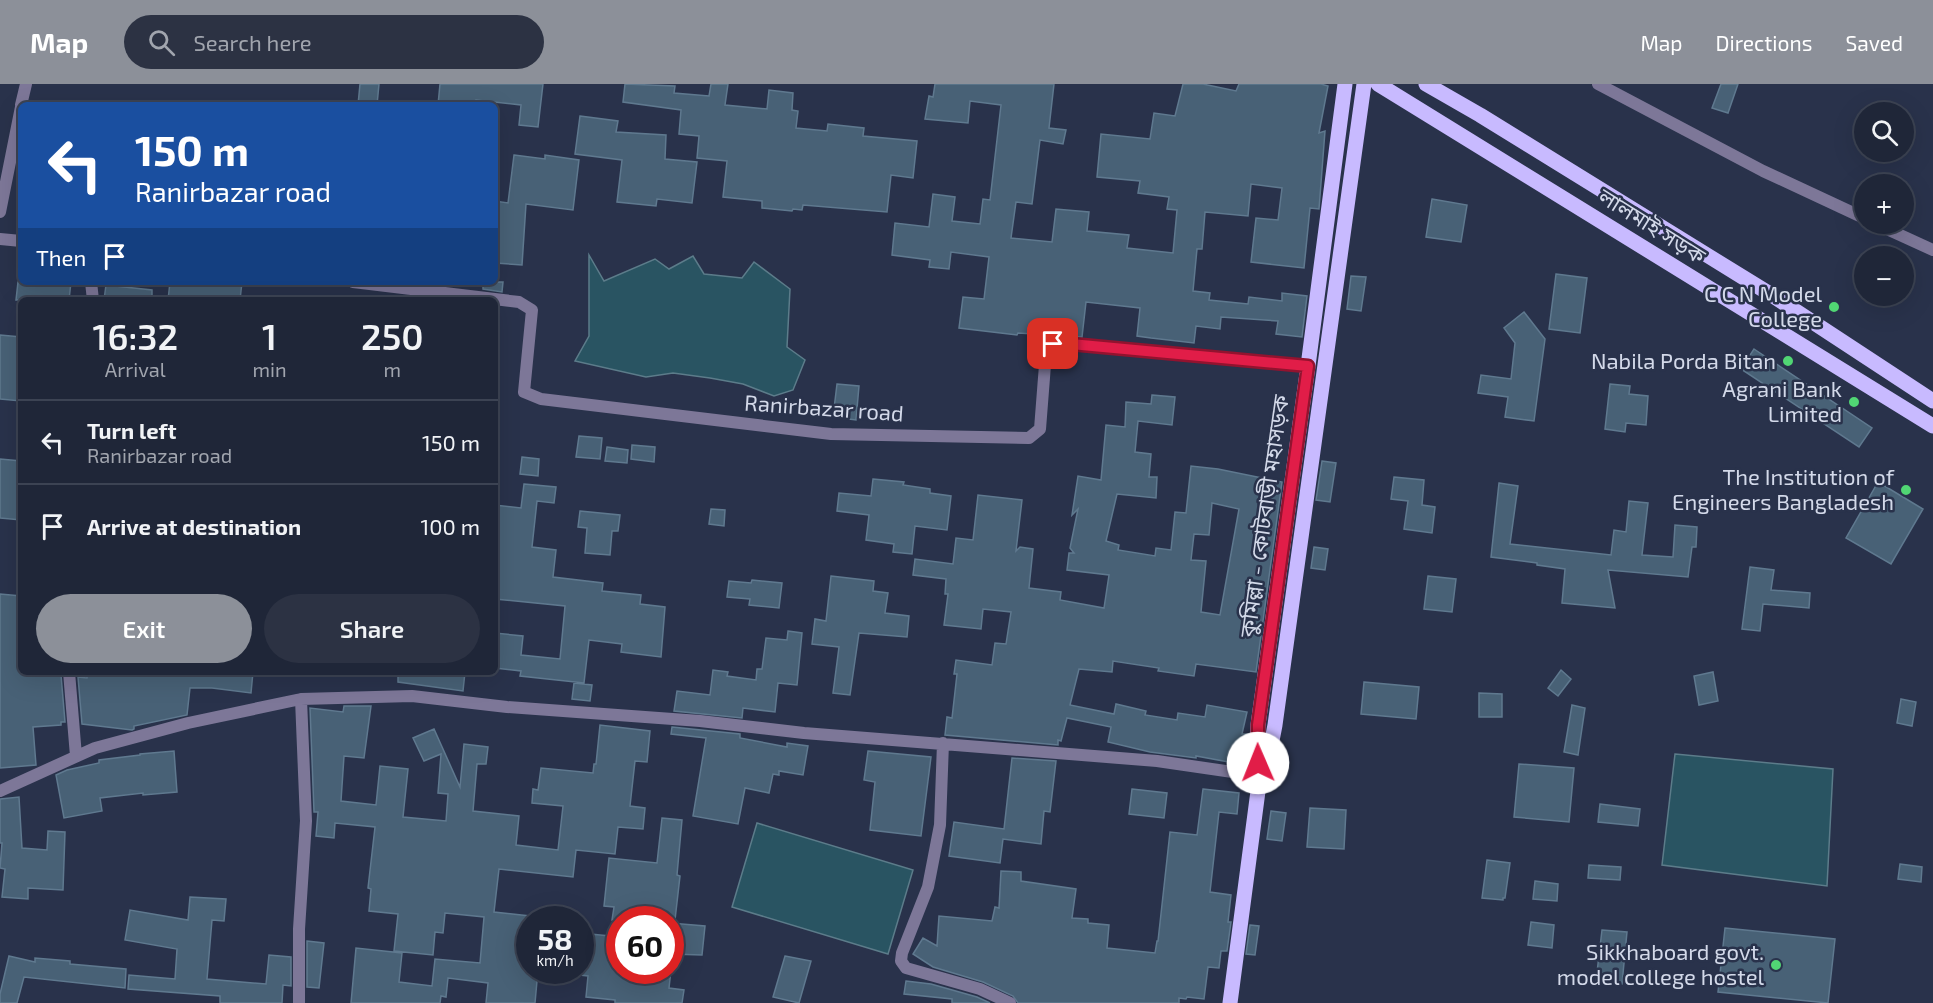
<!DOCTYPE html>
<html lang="en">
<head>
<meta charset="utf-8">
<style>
	:root { --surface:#1f2638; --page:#2c3243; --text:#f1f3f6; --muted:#a1a5ae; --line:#3c4353; --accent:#8c9099 }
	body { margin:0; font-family:"Exo 2","Noto Sans Bengali",sans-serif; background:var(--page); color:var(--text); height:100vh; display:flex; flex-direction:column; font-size:22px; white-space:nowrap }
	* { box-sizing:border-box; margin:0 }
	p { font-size:20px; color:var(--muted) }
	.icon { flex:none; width:33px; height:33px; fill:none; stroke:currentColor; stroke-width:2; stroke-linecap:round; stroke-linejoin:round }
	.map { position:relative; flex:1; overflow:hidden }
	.details { position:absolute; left:18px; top:213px; width:480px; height:378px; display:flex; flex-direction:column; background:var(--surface); border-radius:9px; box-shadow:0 6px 24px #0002,0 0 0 2px var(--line) }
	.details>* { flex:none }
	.top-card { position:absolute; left:18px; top:18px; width:480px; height:183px; border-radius:9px; box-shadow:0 6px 24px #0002,0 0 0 2px var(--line); background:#1a4fa0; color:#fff; overflow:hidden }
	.fabs { position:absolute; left:1854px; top:18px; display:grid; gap:12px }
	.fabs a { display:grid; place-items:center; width:60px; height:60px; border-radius:50%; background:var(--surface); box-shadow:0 6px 24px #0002,0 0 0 2px var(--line); font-size:30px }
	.speed { position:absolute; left:516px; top:822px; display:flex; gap:12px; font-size:30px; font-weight:700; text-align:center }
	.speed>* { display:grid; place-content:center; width:78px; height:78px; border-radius:50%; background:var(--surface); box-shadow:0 6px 24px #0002,0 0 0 2px var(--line); line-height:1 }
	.speed small { font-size:15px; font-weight:400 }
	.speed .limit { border:9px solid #d22; background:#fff; color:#111 }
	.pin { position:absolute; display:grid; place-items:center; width:51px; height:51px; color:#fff; margin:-26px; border-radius:12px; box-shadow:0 3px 9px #0006 }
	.me { position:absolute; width:66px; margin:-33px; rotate:359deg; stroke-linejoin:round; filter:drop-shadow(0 0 4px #0008) }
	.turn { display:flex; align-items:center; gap:21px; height:126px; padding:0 18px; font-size:27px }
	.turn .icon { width:78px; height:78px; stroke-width:2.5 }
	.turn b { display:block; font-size:42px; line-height:51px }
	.then { display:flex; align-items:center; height:57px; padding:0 18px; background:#0003; gap:12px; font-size:22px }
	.eta { display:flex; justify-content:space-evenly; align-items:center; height:102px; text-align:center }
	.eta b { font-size:36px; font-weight:600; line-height:42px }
	.primary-button { display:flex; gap:12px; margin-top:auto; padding:12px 18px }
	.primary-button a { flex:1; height:69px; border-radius:36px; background:var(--accent); color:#fff; font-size:24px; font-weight:600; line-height:69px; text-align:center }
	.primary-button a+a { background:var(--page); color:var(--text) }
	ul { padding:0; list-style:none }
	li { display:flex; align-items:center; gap:18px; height:84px; padding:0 18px; border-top:2px solid var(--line) }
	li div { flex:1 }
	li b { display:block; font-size:22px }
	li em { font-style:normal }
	header { display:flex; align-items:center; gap:36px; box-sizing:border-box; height:84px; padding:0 30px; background:var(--accent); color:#fff }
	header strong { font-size:28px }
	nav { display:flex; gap:33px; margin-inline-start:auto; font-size:21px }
	.search { width:420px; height:54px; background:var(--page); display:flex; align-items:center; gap:15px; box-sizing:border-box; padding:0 21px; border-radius:33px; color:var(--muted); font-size:22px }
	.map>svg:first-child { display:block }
</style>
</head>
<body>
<header>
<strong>Map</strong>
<div class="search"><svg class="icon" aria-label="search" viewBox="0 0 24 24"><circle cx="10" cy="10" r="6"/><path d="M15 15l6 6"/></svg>Search here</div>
<nav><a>Map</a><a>Directions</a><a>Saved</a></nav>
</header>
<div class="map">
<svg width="1933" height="919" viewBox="0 0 1933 919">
	<rect width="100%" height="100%" fill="#29324b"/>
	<path fill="#295462" stroke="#5c7c8a" stroke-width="1.5" d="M589,171L604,197L655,175L669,185L693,172L704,190L742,194L754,178L790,205L787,263L805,276L793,306L774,312L743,300L710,294L673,289L646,293L575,277L589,252Z
		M1675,670L1833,685L1827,802L1662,781Z
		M757,739L913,786L888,870L732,823Z"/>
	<path fill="#486176" stroke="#5f798f" stroke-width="1.5" fill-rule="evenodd" d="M360,0H379L377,21H358Z
		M440,0H543L538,43L519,41L521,21L476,16L475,21H438Z
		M625,0L675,2L674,9L709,12L711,0H728L725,21L767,25L769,6L793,9L792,26L798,27L796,44L827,47L828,40L864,44L863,52L917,57L913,94L891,91L887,128L803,121L802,126L793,125L792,127L762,124V117L723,113L727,77L697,74L699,52L679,50L681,26L623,18Z
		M935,0H1054L1049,44L1066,46L1063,60L1040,56L1032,120L1016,118L1011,154L1052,158L1056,125L1089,128L1087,147L1129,151L1127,164L1173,169L1177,126L1167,125L1169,113L1138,109L1140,97L1097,93L1101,50L1150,55L1154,29L1175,32L1183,0H1203L1236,7L1239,0H1321L1328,2L1319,49L1325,47L1319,125L1310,124L1304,184L1251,178L1256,134L1278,136L1282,104L1251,100L1248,132L1205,128L1202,165H1197L1193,207L1210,209L1209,216L1248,220L1249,213L1282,217V209L1307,212L1302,253L1276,250L1278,237L1221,233L1220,245L1196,242L1194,259L1151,254L1137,252L1140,224L1086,218L1082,253L1018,249L1017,251L959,244L963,213L984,215L989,173L951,168L949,185L929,183L930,176L892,171L895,139L929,143L933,110L955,113L952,137L980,140L983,115L990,116L1001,21L970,17L968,39L925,35L929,12L933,13Z
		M1721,0H1738L1728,29L1712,24Z
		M580,32L618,37L616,48L666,51L665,75L697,78L692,119L657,115L656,122L617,118L622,76L575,70Z
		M514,71L545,75V71L579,76L573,126L526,120L522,181L495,179V117L508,119Z
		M1432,115L1467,121L1461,158L1426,153Z
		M1556,190L1587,194L1580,249L1549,245Z
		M1351,192L1366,193L1361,227L1347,225Z
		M18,198H71L69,216L34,213V216H16Z
		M170,198H242L240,216H168Z
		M483,198H503L502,208L483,205Z
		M106,201L152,206V216H104Z
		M1524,228L1545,255L1534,337L1505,333L1508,313L1478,309L1481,291L1511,295L1515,259L1504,244Z
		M0,251L21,253V317L0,315Z
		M1754,265L1872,344L1859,363L1741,285Z
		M837,300L859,302L856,336L833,333Z
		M1610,300L1630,302L1629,310L1648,312L1646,341L1626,339L1625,348L1605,345Z
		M1152,311L1175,313L1172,341L1138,337L1135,368L1151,370L1149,393H1157L1156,414L1117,410L1106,457L1119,461L1118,466L1155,472L1156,464L1171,466L1175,428L1186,429L1191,382L1218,385L1282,398L1256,588L1196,580L1194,592L1158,587L1159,584L1113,577L1112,588L1079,585L1070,621L1114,630L1116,620L1146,627L1145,631L1177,636L1178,629L1205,633L1207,621L1247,628L1242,650H1248L1245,681L1196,672V674L1150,668L1108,658L1111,643L1067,634L1061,657L1058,656V661L945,651L947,633L952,634L957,590H954L956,576L992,581L995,559L1006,560L1011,528L983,525L981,545L944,541L948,510H945L946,495L913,491L915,475L953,480L956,454L973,456L978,411L1022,416L1016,467L1020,463L1033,465L1029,504L1061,508L1060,516L1104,524L1109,491L1067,486L1069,469H1074L1070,464L1078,425L1072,431L1078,392L1101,396L1106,341L1125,343L1126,318L1151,320ZM1212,419L1239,425L1220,531L1201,528L1206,477L1191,476L1194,450L1209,451Z
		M579,352L602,354L600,375L576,373Z
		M632,361L655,363L654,378L631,375Z
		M607,363L628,366L627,379L605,377Z
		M522,373L539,375L538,392L520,390Z
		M0,375L21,377L18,417H21V436L0,434Z
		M1322,377L1336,379L1330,418L1316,416Z
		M1394,393L1424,396L1422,421L1435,423L1432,449L1404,445L1408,417L1391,415Z
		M873,395L904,398L903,401L930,405V409L951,412L947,446L915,442L912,470L893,468L894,460L866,456L869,431L837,427L839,409L871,412Z
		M1878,398L1923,425L1891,480L1846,454Z
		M1499,399L1518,402L1510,460L1611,471L1614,446L1626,448L1629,417L1648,419L1642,471L1673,473L1675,441L1697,443L1696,463H1692L1688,493L1608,486L1615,524L1562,519L1565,485L1537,481V479L1491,473Z
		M524,400L556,403L554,419L537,417L532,463L556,466L553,493L603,499L602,507L641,511L640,520L665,523L661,573L621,568L622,560L589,556L584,599L520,592L521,587L495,584V549L523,552L521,571L560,575L565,522L495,515V421L521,424Z
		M711,425L725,426L724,442L709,440Z
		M580,427L620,431L618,447H612L610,471L585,469L587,444L578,443Z
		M1314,463L1328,465L1325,486L1311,484Z
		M1750,483L1774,486L1771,506L1810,509L1809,524L1763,520L1760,547L1742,545Z
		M831,492L874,497L873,507L888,509L885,529L909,532L907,553L859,549L850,611L833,609L839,563L812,560L815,535L826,537Z
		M1428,492L1456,495L1452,528L1424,525Z
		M752,496L782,499L779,524L749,521L750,515L727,513L729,497L751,499Z
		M0,510L21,512V588L61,591L65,638H61V641L33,643L36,681L0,684Z
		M788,547L802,549L797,601L778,599L775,628L743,624L742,634L674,627L677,607L710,611L713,586L728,588L727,592L756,596L757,585H762L766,554L787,556Z
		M1561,586L1571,595L1558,612L1548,604Z
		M88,588H253L251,609L212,604H190L187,631L134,642V645L132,646L82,640L78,593L87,594Z
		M398,588H465L463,607L398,598Z
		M1713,588L1718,617L1699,621L1694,592Z
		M1364,598L1419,603L1416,635L1361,630Z
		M574,599L592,601L590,617L572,615Z
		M1479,609L1502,610V633H1479Z
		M1901,615L1916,618L1912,642L1897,639Z
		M1572,621L1585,624L1578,671L1564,668Z
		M344,622H371L364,674L344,672L341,717L376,721L380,682L408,685L403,733L446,737L448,710L438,709L441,670L424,677L413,654L434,645L460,703L464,660L488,663L486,680H477L473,727L519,732L516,761L558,766L563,722L532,719L533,705L538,706L541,684L593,689L594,680H596L600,641L650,647L647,678L635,677L630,722L645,724L643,745L618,743L615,770L576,766L573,793L499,785L494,828L530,832V886H538L535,919H486L488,899L448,894L446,913L441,912L440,919H351L356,864L402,869L399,898L432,902L435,875L480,879L484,833L445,829L443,849L435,848L433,871L394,867L398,830L369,827L371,805L368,804L375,743L335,739L334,754L316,752L318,728H314L310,624L343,628Z
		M672,643L740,650V654L787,663V659L808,662L803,691L779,687V691L773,690L769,709L745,704L738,740L693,732L706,654L671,650Z
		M174,667L177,708L143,711V709L100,714L102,727L64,734L56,691L67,686L99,679V676L140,671V670Z
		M868,667L931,673L921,752L870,746L875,698L864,696Z
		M1012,674L1056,677L1050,728L1044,727L1041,760L1003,755L1000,779L949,772L954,738L1004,745Z
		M1519,680L1574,684L1569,738L1514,733Z
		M1132,705L1167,709L1164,734L1129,730Z
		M1203,705L1239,709L1237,730L1219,728L1210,808L1231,811L1228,838H1231L1227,867H1221L1219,884L1208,883L1204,915L1187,913L1186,915L1179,914V919H1018L1013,912L983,898L933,883L913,870L923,854L937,862L939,832L992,837L995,823L999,824L1001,787L1021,788V797L1076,805L1072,834L1088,835V839L1109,841L1107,864L1155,869L1157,857H1158L1170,748L1197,751Z
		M19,713L22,764L47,766L48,747L65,748L63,806L28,804V815L2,813L5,785L0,784L2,759H0V715Z
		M1600,720L1640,725L1638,742L1598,738Z
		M1310,724L1346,726L1344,765L1307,763Z
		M1271,727L1286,729L1282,757L1267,755Z
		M662,734L682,736L677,791L680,792L675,836H612L614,823L604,822L609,774L657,779Z
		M1487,776L1510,779L1505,814H1503V816L1482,814Z
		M1900,780L1922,783L1921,798L1898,795Z
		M1589,781L1621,783L1620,796L1588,794Z
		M1535,797L1558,800L1557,817L1533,815Z
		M190,813L226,815L224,837L212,836L207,895L266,900L269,871L291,873V902L283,901L282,919H220V912L128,905L129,891L175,895L177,865L125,856L130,826L188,836Z
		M1531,838L1554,841L1552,864L1528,861Z
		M670,839L705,842L702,871L670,870Z
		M1250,841L1259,842L1255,871L1246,870Z
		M1725,844L1835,855L1828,919L1718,908Z
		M1602,846L1627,848L1622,900L1596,897Z
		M580,849L620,853V886H671L669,904L684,906L682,919H615V916L586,913L588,892L580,891Z
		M307,857L324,859L319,904L307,903Z
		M9,872L35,878V874L70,877V880L126,885L125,904L24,893L17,919H0V910Z
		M785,872L811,877L799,919L773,913Z
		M906,897L931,900L977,913L990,919H952V915L904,910Z"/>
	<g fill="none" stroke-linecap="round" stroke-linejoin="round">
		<path stroke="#7d7798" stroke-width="12" d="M1598,0L1763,87L1864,134
			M21,21L26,0
			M0,128L21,23
			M1876,140L1933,166
			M0,155L21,157
			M91,198L93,216
			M353,198L519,218L532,226L524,308L541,315L831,350L1029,354L1040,345L1046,268L1053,260H1071L1308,282
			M69,588L76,672
			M943,659L940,741L928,803L902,869L901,877L906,884L980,905L1010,919
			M0,707L95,664L188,639L301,615L412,612L507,623L700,637L804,649L1157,677L1260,692
			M299,919V845L306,737L301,615"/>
		<path stroke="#c8baff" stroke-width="15" d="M1378,0L1933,342
			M1426,0L1480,31L1770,210L1933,317
			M1259,689L1257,667L1258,641L1308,282L1345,0
			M1230,919L1260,692L1270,667L1275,641L1364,0"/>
	</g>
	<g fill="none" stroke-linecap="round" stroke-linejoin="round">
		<g stroke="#92132f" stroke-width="15">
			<path id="route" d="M1053,260H1071L1308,282L1258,641V679"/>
		</g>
		<use href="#route" stroke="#e11d48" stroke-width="10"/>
	</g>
	<g fill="#51d674" stroke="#29324b" stroke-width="2">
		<circle cx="1834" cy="223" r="6"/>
		<circle cx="1788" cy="277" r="6"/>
		<circle cx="1854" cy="318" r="6"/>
		<circle cx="1906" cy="406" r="6"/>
		<circle cx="1776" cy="881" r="6"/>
	</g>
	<g text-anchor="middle" stroke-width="5" stroke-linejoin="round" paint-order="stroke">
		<g font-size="22" fill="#d3d9e9" stroke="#29324b">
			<text transform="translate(1652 142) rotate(32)" y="8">লালমাই সড়ক</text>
			<text transform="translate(824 324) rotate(4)" y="8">Ranirbazar road</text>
			<text transform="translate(1264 432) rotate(-82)" y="8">কুমিল্লা - কোটবাড়ী মহাসড়ক</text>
		</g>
		<g font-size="22" fill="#d3d9e9" stroke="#29324b" text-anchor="end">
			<text x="1822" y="218">C C N Model<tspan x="1822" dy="25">College</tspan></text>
			<text x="1776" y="285">Nabila Porda Bitan</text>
			<text x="1842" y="313">Agrani Bank<tspan x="1842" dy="25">Limited</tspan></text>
			<text x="1894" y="401">The Institution of<tspan x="1894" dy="25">Engineers Bangladesh</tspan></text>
			<text x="1764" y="876">Sikkhaboard govt.<tspan x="1764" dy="25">model college hostel</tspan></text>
		</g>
	</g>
</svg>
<div class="fabs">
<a><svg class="icon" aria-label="search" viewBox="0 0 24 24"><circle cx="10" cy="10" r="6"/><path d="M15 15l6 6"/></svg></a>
<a>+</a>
<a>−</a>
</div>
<div class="speed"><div>58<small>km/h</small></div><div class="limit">60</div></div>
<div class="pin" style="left:1053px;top:260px;background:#d93025"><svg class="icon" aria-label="arrive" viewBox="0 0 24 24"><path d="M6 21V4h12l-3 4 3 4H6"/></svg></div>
<svg class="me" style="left:1258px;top:679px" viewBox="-20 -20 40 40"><circle r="19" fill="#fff"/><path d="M0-13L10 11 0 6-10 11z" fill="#e11d48"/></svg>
<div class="top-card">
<div class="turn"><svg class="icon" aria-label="left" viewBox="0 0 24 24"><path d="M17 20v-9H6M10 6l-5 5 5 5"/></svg><div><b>150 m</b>Ranirbazar road</div></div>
<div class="then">Then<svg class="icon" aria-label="arrive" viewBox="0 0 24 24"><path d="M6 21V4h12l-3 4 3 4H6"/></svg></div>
</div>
<section class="details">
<div class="eta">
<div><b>16:32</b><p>Arrival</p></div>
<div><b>1</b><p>min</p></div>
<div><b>250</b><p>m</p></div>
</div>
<ul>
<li><svg class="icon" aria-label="left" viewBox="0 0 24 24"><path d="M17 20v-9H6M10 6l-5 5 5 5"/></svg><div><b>Turn left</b><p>Ranirbazar road</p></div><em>150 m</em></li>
<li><svg class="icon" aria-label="arrive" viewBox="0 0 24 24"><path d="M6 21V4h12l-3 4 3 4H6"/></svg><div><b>Arrive at destination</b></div><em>100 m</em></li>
</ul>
<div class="primary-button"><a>Exit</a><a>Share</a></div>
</section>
</div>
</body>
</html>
